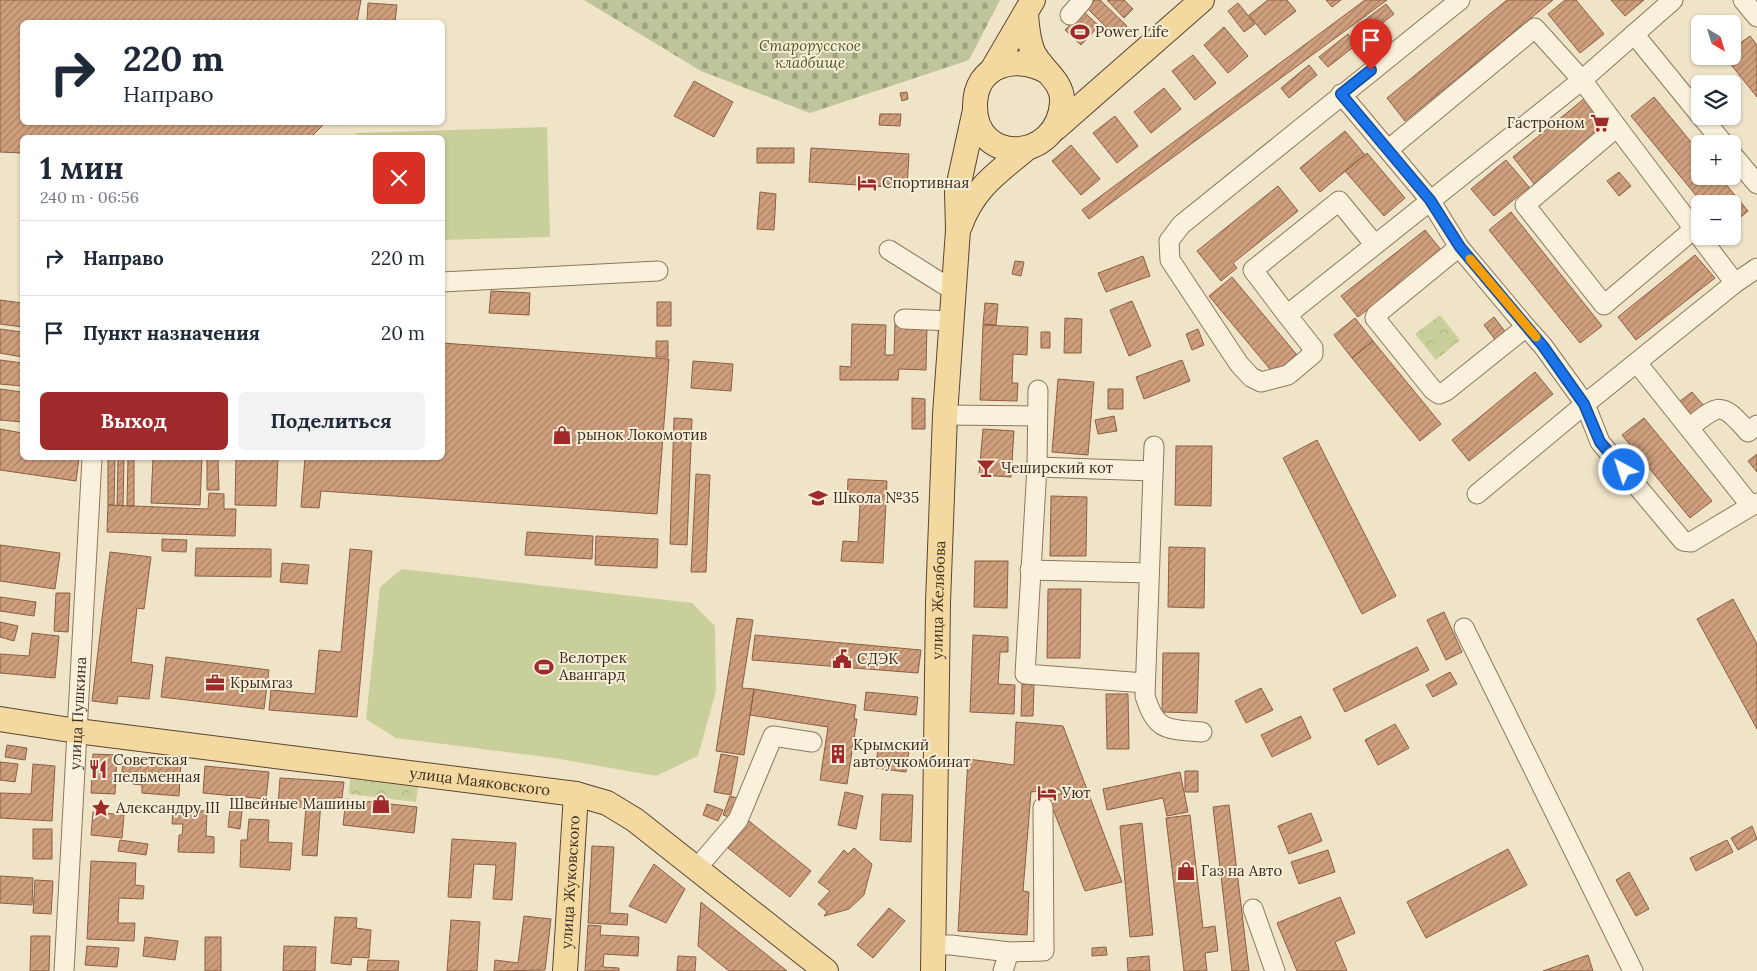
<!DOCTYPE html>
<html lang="ru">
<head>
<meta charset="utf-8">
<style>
	:root { --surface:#fff; --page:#f2f2f3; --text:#1f2937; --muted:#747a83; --line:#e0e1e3; --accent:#9e2a2b }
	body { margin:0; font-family:Lora,serif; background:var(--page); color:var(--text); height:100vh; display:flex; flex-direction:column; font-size:19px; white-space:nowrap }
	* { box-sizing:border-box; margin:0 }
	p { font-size:16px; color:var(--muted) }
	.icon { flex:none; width:28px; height:28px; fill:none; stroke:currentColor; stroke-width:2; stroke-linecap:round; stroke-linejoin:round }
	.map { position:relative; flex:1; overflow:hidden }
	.sheet { position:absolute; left:20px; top:135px; width:425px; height:325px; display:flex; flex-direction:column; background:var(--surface); border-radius:8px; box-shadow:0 1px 4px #0004 }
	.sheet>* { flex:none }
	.guide { position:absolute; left:20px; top:20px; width:425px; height:105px; border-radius:8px; box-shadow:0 1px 4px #0004; background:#fff; color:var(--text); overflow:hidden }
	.needle { width:32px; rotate:142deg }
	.fabs { position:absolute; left:1691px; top:15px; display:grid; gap:10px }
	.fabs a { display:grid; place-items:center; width:50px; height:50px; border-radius:8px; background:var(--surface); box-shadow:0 1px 4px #0004; font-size:25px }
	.pin { position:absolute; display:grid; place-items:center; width:42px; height:42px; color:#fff; margin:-51px -21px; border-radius:50% 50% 50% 0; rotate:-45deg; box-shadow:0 0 5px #0007 }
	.pin .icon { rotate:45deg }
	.me { position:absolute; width:55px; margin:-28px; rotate:320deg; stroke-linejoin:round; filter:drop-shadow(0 0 4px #0008) }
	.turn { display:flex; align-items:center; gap:18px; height:105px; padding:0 20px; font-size:22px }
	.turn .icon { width:65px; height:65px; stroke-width:2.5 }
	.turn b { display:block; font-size:35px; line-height:42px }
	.round { display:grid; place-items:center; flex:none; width:52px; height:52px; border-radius:8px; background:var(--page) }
	.headline { display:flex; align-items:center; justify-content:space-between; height:85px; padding:0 20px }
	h1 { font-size:30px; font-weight:700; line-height:38px }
	.cta { display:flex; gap:10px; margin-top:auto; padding:10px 20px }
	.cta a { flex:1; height:58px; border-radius:8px; background:var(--accent); color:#fff; font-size:20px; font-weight:700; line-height:58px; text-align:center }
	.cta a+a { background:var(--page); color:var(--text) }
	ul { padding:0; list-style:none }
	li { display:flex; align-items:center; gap:15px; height:75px; padding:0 20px; border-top:1px solid var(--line) }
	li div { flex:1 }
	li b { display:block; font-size:19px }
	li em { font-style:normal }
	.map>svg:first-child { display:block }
</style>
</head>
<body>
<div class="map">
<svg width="1757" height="971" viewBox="0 0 1757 971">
	<defs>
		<pattern id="cemetery-stones" width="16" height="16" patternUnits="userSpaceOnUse" patternTransform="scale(1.25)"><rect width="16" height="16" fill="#bfc49a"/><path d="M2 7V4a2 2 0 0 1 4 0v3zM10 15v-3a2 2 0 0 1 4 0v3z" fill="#9ca07d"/></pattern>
		<pattern id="park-crowns" width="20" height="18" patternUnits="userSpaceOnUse" patternTransform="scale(1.25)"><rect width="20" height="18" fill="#c9cf9b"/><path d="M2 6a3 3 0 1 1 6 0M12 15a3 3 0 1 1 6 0" fill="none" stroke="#aeb285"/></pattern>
		<pattern id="building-hatch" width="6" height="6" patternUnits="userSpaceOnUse" patternTransform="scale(1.25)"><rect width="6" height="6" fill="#cf9f7d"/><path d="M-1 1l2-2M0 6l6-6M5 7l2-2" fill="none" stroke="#a98266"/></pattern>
	</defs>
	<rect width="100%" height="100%" fill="#f0e4c8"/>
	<path fill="url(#cemetery-stones)" d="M584,0H1000L969,60L810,113L701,71Z"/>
	<path fill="url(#park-crowns)" d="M1440,315L1460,340L1436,360L1415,334Z
		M350,779L418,787L416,802L349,794Z"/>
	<path fill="#c9cf9b" d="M547,127L550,237L443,240L442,138L356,137V133Z
		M402,569L692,603L715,626L716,691L698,756L656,776L554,758L396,738L366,719L380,587Z"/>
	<path fill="url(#building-hatch)" stroke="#8d5f41" d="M0,0H361L357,22H22V122H326L310,138H22V153L0,152Z
		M1093,0H1100L1127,26L1116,37L1086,7Z
		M1107,0H1124L1133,9L1124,18Z
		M1268,0H1287L1296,11L1265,35L1249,15Z
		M1326,0H1341L1332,7Z
		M1365,0H1387L1089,219L1082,210Z
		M1507,0H1553L1405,121L1387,98Z
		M1565,0H1576L1604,34L1580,53L1548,14Z
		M1611,0H1644L1625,16Z
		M368,3L397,5L395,22H367Z
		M1238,3L1255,24L1244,32L1228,11Z
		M1386,4L1394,14L1366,36L1357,26Z
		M1083,11L1099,26L1081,45L1065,30Z
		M1224,27L1248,56L1228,73L1204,45Z
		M1348,34L1356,45L1328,67L1319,57Z
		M1750,36L1757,45V97L1724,56H1732V49Z
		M1193,55L1216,83L1195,100L1172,71Z
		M1309,65L1317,75L1289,98L1281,88Z
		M694,81L733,102L714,137L674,116Z
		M1164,88L1181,109L1151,133L1134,112Z
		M907,92L908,99L902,101L900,93Z
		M1654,97L1700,153V176H1719L1748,211L1732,224V204H1703L1631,116Z
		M1585,98L1608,125L1535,185L1513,157Z
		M880,114H901L900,126L879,125Z
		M1115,116L1138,146L1117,163L1093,133Z
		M1345,131L1365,155L1320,192L1300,168Z
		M1071,145L1100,179L1081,195L1052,161Z
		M757,148H794V163H757Z
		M811,148L909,154L907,188L809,182Z
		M1367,153L1405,198L1384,216L1345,171Z
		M1506,160L1529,187L1494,216L1471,189Z
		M1619,172L1631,186L1619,196L1607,181Z
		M1278,186L1298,211L1233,263L1237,268L1221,281L1197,251Z
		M760,192L776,194L774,230L757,229Z
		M1511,212L1602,326L1580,343L1489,230Z
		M1425,230L1442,251L1358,317L1341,296Z
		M1695,255L1715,278L1636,340L1618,317Z
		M1143,256L1150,276L1106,292L1098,273Z
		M1015,261L1024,262L1021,276L1012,274Z
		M1232,277L1297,355L1274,374L1209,296Z
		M491,291L530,293L529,315L489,313Z
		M0,300L22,303V327L0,324Z
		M1132,301L1151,346L1129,356L1110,310Z
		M657,302H671V326H657Z
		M985,303L998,304L996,325L983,324Z
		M1494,317L1507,334L1497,342L1484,325Z
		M1065,318L1082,319L1081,353H1064Z
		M1355,318L1373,341L1352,358L1334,335Z
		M852,324L886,325L885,355H894L895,324L927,325L926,370L899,369L898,380H840V366L851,367Z
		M983,325L1028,327L1027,355L1013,354L1012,383H1018L1017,401L980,400Z
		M0,329L22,332V357L0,353Z
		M1198,329L1204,345L1192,350L1186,334Z
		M1041,332H1050V348H1041Z
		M656,341H668V357H656Z
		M1373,341L1441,424L1420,441L1352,358Z
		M442,343L669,359L657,514L321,491L319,508L301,507L305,458H442Z
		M0,360L22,363V386L0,384Z
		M1182,360L1190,381L1144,399L1136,377Z
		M693,361L733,364L731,391L691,388Z
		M1535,372L1553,394L1469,461L1452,440Z
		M1058,379L1094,382L1088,455L1052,452Z
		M0,389L22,392V422L0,420Z
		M1108,389H1123V409H1108Z
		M1692,392L1704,406L1692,416L1680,401Z
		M912,398L925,399V429H912Z
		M1114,416L1117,431L1098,434L1095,420Z
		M674,418L692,419L687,545L670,544Z
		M1644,418L1712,501L1690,518L1622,435Z
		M0,429L22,433V458H79L76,481L0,470Z
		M983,429L1014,431L1011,477L979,475Z
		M1317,440L1396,596L1362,614L1283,458Z
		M1176,446H1212L1211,506L1175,505Z
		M1757,454V472L1748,461Z
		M108,458H115L114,505H108Z
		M118,458H124L123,506L117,505Z
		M128,458H134V506H127Z
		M153,458H202L200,505L151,503Z
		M236,458H278L276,506L235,505Z
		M207,459H218L219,490H207Z
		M696,474L710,475L706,572H691Z
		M848,479L887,481L883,563L841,561L843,541L858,542L860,504L847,503Z
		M209,493L224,494V509H236L235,536L107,532L108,505L208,509Z
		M1051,496L1087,497L1086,556H1050Z
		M527,532L593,536L592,559L525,555Z
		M596,536L658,539L657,568L595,565Z
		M162,539L187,540L186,552L162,551Z
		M0,545L60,553L55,589L0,581Z
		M1169,547L1205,548L1204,608L1168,607Z
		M196,548L271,549V577L195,576Z
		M350,549L372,551L357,717L269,710L271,690L315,694L319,650L341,652Z
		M110,552L151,557L144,609L137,608L131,662L153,665L149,699L118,696L117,704L92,701Z
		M975,561H1008L1007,608L974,607Z
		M282,563L309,565L307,584L280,582Z
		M1048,589H1081L1080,658H1047Z
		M56,593H70L68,632L54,631Z
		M0,597L36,602L34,616L0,611Z
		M1733,599L1757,644V729L1697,619Z
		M1444,612L1462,652L1446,660L1427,620Z
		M737,618L753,620L742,688L754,689L744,755L716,751Z
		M0,622L18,626L14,641L0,637Z
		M32,633L59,636L55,678L0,673V654L29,656Z
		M755,635L921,650L918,673L752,660Z
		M973,635L1008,637V652H1000L998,684L1015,685L1014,714L970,712Z
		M1417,647L1429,670L1345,712L1333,689Z
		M1163,653H1199L1197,713L1162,712Z
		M166,657L269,670L264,709L161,697Z
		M1450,672L1457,684L1433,697L1426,685Z
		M1022,684L1034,685L1033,716H1021Z
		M1261,688L1273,710L1246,723L1235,701Z
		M754,689L856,705L854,719H857L847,784L820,780L828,727L750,715Z
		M866,692L918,697L916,715L864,710Z
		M1106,694H1128L1129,749H1107Z
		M1301,716L1311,738L1272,757L1261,735Z
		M1016,722L1063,726L1122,882L1085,891L1049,799L1062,793L1059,789L1031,792L1023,891L1029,892L1027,935L958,931L968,759L1014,765Z
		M1395,724L1409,748L1378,765L1365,740Z
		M7,745L27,748L25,760L5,757Z
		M878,746L909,750L906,772L876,768Z
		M93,754L117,755L115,794L91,793Z
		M721,754L738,757L731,795L714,792Z
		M123,759L181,762L179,796L142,793V785L133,784L134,773L122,772Z
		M0,762L18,764L15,782L0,780Z
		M33,764L55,766L52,821L0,818V793L31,794Z
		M205,766L269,772L266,799L203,793Z
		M1185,771H1198V792H1185Z
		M1180,772L1188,812L1167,816L1163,798L1107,810L1103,789Z
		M280,778L344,782L342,798L335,797L334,802L321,801L317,856L302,855L306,808L278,806Z
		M845,792L863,796L856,829L838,825Z
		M882,794L913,795L911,842L880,840Z
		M730,796L741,799L735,819L723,815Z
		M346,799L417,807L414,833L343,825Z
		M231,800L243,802L240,829L228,827Z
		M707,804L723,810L718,821L703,815Z
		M1229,805L1249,971H1232L1213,807Z
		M173,810L207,811L206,836L214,837V853L178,852L179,835H182L183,824H172Z
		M93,812L124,815L122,838L91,835Z
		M1311,813L1322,841L1289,854L1278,826Z
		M1190,815L1203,928L1215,926L1218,951L1205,953L1207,971H1184L1166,818Z
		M249,819L269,820L268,842L292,843L290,870L240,867L241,840H247Z
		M749,821L811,871L790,897L728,848Z
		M1142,823L1153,935L1130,937L1120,826Z
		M1752,826L1757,839L1738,850L1731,838Z
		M33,829H52V859H33Z
		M452,839L516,843L512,900L493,899L496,865L474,864L471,898L448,897Z
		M120,840L148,844L146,855L118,851Z
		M1727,840L1733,852L1696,871L1690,858Z
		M592,846L614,847L610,913L628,914L627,925L588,923Z
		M854,848L872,864L864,895L849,909L824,916L827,912L818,904L830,891L818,882L844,850L848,854Z
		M1508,849L1527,885L1426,938L1407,902Z
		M1328,850L1335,872L1299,884L1291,862Z
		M91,861L136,863L135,885L144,886L143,899L119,898L118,923H135L134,941L87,939Z
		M654,864L685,889L666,923L629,906Z
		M1629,872L1649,909L1636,916L1616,880Z
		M0,876L33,878L32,905L0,903Z
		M35,880L53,881L51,914L33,913Z
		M1340,897L1355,933L1335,942L1347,971H1297L1277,923Z
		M701,902L787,971H729L698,946Z
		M889,908L905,921L873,958L857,945Z
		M524,916L551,919L545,970L494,971L495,960L518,963Z
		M335,917L357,918L356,928L371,930L369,958L352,957L351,965L331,963Z
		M451,920L480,922L477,971H447Z
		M588,925L601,926L600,935L639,937L638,956L604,954L603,967L619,968V971H585Z
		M31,936H50L49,971H30Z
		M145,937L178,941L175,960L143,956Z
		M205,937H221V971H205Z
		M87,946L119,948L117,967L85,965Z
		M284,946L316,947L315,971H283Z
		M1106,947L1107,955L1092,956V948Z
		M1588,955L1593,971H1543Z
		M678,956L696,957L695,971H677Z
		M1149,956L1150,971H1128L1127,958Z
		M368,960L399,961L398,971H367Z"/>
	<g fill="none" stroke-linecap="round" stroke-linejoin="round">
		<g stroke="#8d765c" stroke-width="21">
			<g id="minor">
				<path d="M1743,0L1757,17"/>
				<path d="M1070,15L1083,0"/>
				<path d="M1634,34L1700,115"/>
				<path d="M1341,94L1430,200L1459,247L1376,315L1375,318L1433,390L1439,394L1446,391L1526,327L1459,247"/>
				<path d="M1701,116L1724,144"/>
				<path d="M1617,127L1694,229"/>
				<path d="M1389,149L1535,28L1582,80L1617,127L1525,205L1604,305L1694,229L1735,283L1757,268"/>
				<path d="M1732,154L1757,184"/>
				<path d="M1375,245L1339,201L1253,270L1287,315L1582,80L1673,0"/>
				<path d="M889,250L954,291"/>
				<path d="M442,282L658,271"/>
				<path d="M1287,315L1313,348V354L1288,375L1261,382L1251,377L1239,364L1170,260L1169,241L1181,225L1460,0"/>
				<path d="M904,319L952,321"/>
				<path d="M1526,327L1543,346L1585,404L1735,283"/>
				<path d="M1637,363L1751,506L1757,503"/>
				<path d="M1038,390L1037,467L1025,674L1145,683"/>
				<path d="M945,415L1037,416"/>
				<path d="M1689,428C1720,403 1722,402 1748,432L1757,425"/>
				<path d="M1154,446L1145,696C1156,732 1167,729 1202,732"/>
				<path d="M1037,467L1153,471"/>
				<path d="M1477,494L1585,404L1600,442L1683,541L1691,542L1751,506"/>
				<path d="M1030,570L1149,573"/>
				<path d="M1464,628L1633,971"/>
				<path d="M697,868L738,820L773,736L812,742"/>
				<path d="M1253,909L1275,971"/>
				<path d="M935,945H951L1009,952L1003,971"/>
				<path d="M1009,952L1044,951L1043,807"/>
				<path id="s1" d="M64,971L92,458"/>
			</g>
		</g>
		<g stroke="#5b4430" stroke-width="26">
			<g id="major">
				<path d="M1026,15C1027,27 1028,41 1033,52C1041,70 1064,81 1062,103C1058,162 975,166 975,106C975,65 1015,54 1046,71"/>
				<path d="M992,70L1033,0"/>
				<path d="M1056,128L1202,0"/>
				<path d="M960,226C973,189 997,173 1026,149"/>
				<path id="s2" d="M0,719L77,731L576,794L607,803L635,820L826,971"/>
				<path id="s3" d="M565,971L576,794"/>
				<path id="s4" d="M933,971L938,603L945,415L958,230L957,192L975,110"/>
			</g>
		</g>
		<use href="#minor" stroke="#faf1dc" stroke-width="19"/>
		<use href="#major" stroke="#f3d9a0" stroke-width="24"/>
	</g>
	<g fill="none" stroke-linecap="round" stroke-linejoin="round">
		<g stroke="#114b97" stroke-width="12">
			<path id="route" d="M1371,70L1341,94L1430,200L1460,247L1543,346L1584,404L1600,442L1624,470"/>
		</g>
		<use href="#route" stroke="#1a73e8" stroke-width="9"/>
		<path stroke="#f59e0b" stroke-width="9" d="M1470,259L1536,337"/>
	</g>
	<defs>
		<g id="stadium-bare" transform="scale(1.5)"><path d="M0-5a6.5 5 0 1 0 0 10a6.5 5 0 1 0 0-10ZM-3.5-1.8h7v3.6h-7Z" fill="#9e2a2b" stroke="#f7eed8" stroke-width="2.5" paint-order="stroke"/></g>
		<g id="supermarket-bare" transform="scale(1.5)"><path d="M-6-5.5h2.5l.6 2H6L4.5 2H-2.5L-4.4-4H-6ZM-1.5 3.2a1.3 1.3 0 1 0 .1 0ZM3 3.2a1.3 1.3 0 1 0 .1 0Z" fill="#9e2a2b" stroke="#f7eed8" stroke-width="2.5" paint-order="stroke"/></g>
		<g id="hotel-bare" transform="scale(1.5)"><path d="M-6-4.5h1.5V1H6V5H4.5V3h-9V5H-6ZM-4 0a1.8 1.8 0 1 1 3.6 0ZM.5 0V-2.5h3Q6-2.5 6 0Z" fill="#9e2a2b" stroke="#f7eed8" stroke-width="2.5" paint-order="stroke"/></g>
		<g id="shop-bare" transform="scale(1.5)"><path d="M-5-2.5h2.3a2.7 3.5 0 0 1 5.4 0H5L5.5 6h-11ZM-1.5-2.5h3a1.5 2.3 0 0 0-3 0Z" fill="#9e2a2b" stroke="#f7eed8" stroke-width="2.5" paint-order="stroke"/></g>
		<g id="bar-bare" transform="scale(1.5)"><path d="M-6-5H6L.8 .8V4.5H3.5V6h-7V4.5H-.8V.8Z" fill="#9e2a2b" stroke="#f7eed8" stroke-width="2.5" paint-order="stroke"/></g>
		<g id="school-bare" transform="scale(1.5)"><path d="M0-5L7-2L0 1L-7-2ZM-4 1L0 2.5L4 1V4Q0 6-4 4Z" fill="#9e2a2b" stroke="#f7eed8" stroke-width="2.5" paint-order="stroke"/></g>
		<g id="civic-bare" transform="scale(1.5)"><path d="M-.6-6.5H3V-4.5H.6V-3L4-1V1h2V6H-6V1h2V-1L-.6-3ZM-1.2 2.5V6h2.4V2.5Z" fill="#9e2a2b" stroke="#f7eed8" stroke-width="2.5" paint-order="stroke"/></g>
		<g id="office-bare" transform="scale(1.5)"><path d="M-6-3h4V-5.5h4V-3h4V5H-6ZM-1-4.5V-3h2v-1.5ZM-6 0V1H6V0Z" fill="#9e2a2b" stroke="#f7eed8" stroke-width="2.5" paint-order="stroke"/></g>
		<g id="building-bare" transform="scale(1.5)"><path d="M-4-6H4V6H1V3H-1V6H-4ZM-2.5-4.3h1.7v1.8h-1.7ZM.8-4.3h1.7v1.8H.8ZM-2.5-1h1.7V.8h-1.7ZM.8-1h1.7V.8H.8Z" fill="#9e2a2b" stroke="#f7eed8" stroke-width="2.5" paint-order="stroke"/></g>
		<g id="restaurant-bare" transform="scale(1.5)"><path d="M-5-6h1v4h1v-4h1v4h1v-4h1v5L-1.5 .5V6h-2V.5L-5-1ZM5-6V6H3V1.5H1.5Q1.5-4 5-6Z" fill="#9e2a2b" stroke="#f7eed8" stroke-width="2.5" paint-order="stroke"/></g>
		<g id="sight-bare" transform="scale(1.5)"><path d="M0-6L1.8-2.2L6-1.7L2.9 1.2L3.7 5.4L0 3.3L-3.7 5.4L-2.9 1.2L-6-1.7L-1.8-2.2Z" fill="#9e2a2b" stroke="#f7eed8" stroke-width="2.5" paint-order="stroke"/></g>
	</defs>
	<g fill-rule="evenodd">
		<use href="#stadium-bare" x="1080" y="32"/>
		<use href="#supermarket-bare" x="1600" y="123"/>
		<use href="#hotel-bare" x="867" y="183"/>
		<use href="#shop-bare" x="562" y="435"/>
		<use href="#bar-bare" x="986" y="468"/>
		<use href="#school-bare" x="818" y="498"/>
		<use href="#civic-bare" x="842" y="659"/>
		<use href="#stadium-bare" x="544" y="667"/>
		<use href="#office-bare" x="215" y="683"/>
		<use href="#building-bare" x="838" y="754"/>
		<use href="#restaurant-bare" x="98" y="769"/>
		<use href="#hotel-bare" x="1047" y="793"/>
		<use href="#shop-bare" x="381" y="804"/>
		<use href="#sight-bare" x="101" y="808"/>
		<use href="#shop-bare" x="1186" y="871"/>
	</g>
	<g text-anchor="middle" stroke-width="4" stroke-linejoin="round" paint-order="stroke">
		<g font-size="15" fill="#3d2e20" stroke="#f7eed8" text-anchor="start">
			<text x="1095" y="37">Power Life</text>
			<text x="1585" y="128" text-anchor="end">Гастроном</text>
			<text x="882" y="188">Спортивная</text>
			<text x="577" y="440">рынок Локомотив</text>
			<text x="1001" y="473">Чеширский кот</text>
			<text x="833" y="503">Школа №35</text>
			<text x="559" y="663">Велотрек<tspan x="559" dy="17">Авангард</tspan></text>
			<text x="857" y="664">СДЭК</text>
			<text x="230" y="688">Крымгаз</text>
			<text x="853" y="750">Крымский<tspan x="853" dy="17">автоучкомбинат</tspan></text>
			<text x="113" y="765">Советская<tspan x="113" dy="17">пельменная</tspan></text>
			<text x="1062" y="798">Уют</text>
			<text x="366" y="809" text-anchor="end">Швейные Машины</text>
			<text x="116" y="813">Александру III</text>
			<text x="1201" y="876">Газ на Авто</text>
		</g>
		<g font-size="15" font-style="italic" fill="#4d5a26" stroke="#f7eed8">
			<text x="810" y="51">Старорусское<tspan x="810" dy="17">кладбище</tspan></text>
		</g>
		<g font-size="15" fill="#3d2e20" stroke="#f7eed8">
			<text dy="5" stroke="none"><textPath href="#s4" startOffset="371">улица Желябова</textPath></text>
			<text dy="5" stroke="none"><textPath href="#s1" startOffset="258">улица Пушкина</textPath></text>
			<text dy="5" stroke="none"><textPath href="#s2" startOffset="484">улица Маяковского</textPath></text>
			<text dy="5" stroke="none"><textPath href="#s3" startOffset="89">улица Жуковского</textPath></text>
		</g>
	</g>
</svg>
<div class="fabs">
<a><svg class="needle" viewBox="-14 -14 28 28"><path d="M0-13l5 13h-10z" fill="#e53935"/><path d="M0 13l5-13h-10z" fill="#747a83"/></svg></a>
<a><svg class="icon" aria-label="layers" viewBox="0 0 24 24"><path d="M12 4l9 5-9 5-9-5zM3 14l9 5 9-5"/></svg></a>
<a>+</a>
<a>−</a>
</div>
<div class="pin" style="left:1371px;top:70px;background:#d93025"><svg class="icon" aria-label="arrive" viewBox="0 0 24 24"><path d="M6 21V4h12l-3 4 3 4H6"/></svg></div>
<svg class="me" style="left:1624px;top:470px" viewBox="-20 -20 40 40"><circle r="17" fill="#1a73e8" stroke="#fff" stroke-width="3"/><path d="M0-11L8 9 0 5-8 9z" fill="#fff"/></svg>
<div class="guide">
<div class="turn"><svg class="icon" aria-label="right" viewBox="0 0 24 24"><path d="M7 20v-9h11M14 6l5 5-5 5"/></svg><div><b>220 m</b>Направо</div></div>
</div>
<section class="sheet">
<div class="headline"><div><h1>1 мин</h1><p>240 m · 06:56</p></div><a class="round" style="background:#d93025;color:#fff"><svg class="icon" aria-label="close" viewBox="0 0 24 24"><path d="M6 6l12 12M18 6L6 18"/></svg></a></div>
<ul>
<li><svg class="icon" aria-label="right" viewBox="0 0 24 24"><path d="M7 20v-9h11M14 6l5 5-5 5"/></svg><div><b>Направо</b></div><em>220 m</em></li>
<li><svg class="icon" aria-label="arrive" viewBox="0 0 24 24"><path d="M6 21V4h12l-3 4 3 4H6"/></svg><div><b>Пункт назначения</b></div><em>20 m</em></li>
</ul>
<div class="cta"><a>Выход</a><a>Поделиться</a></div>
</section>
</div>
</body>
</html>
